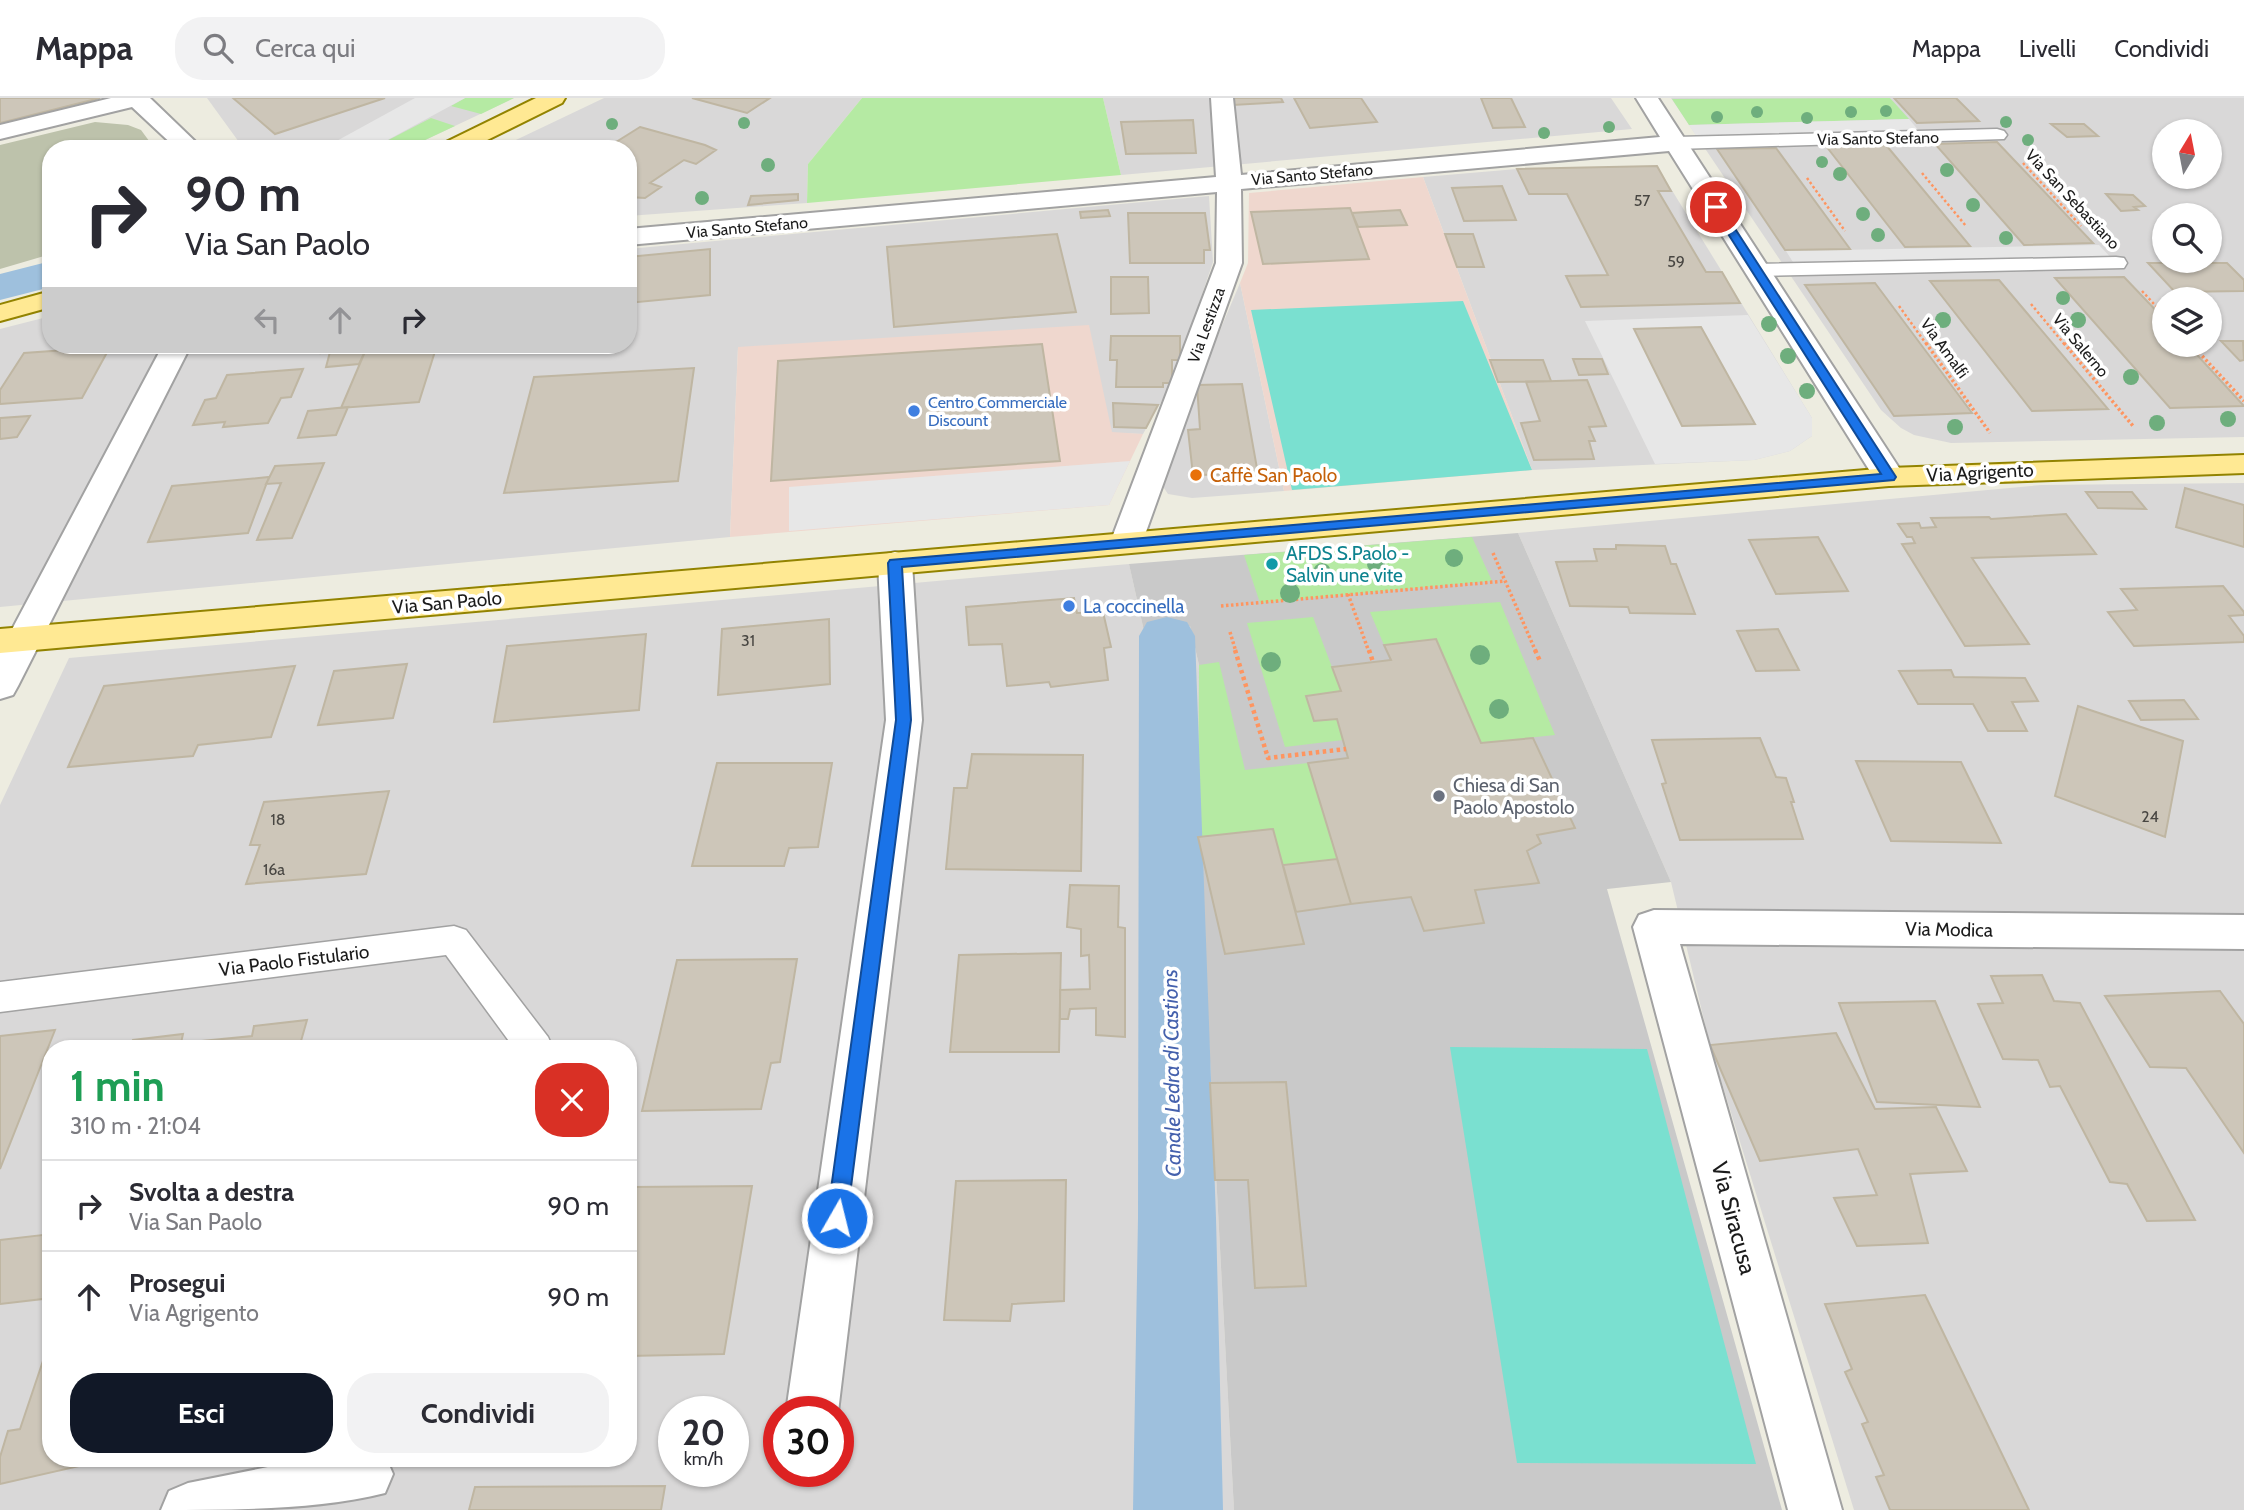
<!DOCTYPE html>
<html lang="it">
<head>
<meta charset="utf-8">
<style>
	:root { --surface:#fff; --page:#f2f2f3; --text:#2b2b33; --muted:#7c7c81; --line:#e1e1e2; --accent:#111827 }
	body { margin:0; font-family:Cabin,sans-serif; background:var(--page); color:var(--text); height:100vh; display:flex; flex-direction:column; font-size:26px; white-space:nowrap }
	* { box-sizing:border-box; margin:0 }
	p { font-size:23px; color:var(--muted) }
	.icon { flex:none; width:38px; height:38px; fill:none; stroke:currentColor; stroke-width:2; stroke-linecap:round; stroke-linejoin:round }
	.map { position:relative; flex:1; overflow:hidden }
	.drawer { position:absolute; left:42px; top:942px; width:595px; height:427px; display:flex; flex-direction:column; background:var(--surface); border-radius:28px; box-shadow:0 2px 5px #0004 }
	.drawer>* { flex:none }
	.hud { position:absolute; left:42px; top:42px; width:595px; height:214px; border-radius:28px; box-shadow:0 2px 5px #0004; background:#fff; color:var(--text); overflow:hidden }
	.needle { width:46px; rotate:10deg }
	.fabs { position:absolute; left:2152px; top:21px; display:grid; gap:14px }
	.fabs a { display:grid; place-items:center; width:70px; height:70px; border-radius:50%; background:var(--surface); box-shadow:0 2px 5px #0004; font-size:35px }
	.speed { position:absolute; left:658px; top:1298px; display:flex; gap:14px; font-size:35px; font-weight:700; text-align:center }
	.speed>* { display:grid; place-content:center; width:91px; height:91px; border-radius:50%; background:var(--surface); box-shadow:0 2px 5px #0004; line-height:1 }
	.speed small { font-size:18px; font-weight:400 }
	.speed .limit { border:10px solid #d22; background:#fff; color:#111 }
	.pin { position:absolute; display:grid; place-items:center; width:60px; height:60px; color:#fff; margin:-30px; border:4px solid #fff; border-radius:50%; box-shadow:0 2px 7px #0007 }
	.me { position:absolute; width:77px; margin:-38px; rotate:8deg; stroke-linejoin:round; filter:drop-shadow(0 0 5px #0008) }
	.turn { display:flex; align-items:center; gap:24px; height:147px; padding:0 28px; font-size:32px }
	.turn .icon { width:91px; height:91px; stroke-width:2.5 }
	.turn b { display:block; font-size:49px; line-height:60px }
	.lanes { display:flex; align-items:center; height:66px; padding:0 28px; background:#0003; justify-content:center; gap:35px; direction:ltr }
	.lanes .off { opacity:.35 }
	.round { display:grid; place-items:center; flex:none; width:74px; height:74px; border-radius:28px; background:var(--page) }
	.overview { display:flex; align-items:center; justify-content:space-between; height:119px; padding:0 28px }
	h1 { font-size:42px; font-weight:700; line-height:52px; color:#1e9e55 }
	.cta { display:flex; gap:14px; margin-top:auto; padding:14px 28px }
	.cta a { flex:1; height:80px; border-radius:28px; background:var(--accent); color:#fff; font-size:28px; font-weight:700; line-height:80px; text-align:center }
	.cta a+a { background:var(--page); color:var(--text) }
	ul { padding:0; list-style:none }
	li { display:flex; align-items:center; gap:21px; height:91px; padding:0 28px; border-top:2px solid var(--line) }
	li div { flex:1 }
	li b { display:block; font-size:26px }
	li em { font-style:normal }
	header { display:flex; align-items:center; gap:42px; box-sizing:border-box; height:98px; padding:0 35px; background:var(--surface); border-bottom:2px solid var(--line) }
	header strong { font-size:33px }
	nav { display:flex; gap:38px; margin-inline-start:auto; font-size:24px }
	.search { width:490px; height:63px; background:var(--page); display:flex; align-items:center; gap:18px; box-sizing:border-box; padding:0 24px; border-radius:28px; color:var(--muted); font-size:26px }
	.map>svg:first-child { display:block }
</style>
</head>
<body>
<header>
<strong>Mappa</strong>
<div class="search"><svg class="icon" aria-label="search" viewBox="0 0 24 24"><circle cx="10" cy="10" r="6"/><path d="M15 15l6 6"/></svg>Cerca qui</div>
<nav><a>Mappa</a><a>Livelli</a><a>Condividi</a></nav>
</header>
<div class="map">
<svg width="2244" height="1412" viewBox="0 0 2244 1412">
	<rect width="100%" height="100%" fill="#edece0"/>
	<path fill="#d9d8d8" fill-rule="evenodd" d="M207,0H514L406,51H244Z
		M604,0H862L808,66L807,105L628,118V51H497Z
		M1103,0H1611L1632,31L1121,77Z
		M1671,0H2244V339L1951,345L1914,337L1901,330L1881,312ZM2165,33H2210V79H2165ZM2165,117H2210V163H2165ZM2165,201H2210V247H2165Z
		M1657,68L1812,320V338L1790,353L1754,362L1532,372L1423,79L1517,71Z
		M1209,98L1213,164L1172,285L1143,336L1112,335L738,249L730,439L0,509V231L51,218V247H628V151Z
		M1240,185L1284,393L1192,400L1168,396L1162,387L1197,287Z
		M2244,385V1412H1854L1710,947L1671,784L1518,435L2041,387Z
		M1129,466L1144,533L1190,528L1199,567L1198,739L1234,1412H0V707L69,560ZM51,950H628V1360H51ZM674,1314H733V1374H674ZM779,1314H838V1374H779Z"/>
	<path fill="#efd7ce" d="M1423,79L1532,372L1284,393L1240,185L1248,165L1249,95Z
		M1089,227L1112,334L1143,336L1109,407L730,439L738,249Z"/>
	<path fill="#c9c9c9" d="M1518,435L1671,784L1607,791L1782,1412H1234L1198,739L1199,567L1190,528L1144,533L1129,466Z"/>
	<path fill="#bdc2ab" d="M95,24L128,27L141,32L155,51H51V156L0,171V47Z"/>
	<path fill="#b5eaa3" d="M465,0H514L481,16L451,8Z
		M862,0H1103L1121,77L807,105L808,66Z
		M1890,0L1909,21L1689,27L1672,1Z
		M431,20L455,28L406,51H371Z
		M1472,439L1492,483L1260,505L1244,457Z
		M1500,504L1555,637L1481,645L1436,541L1384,547L1370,514Z
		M1313,519L1341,593L1306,599L1314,623L1337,621L1343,642L1285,649L1247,525Z
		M1219,564L1245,672L1308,665L1337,761L1283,767L1273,731L1198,739L1199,567Z"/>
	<path fill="#7ae0d0" d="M1463,203L1532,372L1292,392L1251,212Z
		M1450,949L1647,951L1756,1366L1517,1365Z"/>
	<path fill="#e7e7e7" d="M415,0H465L371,51H322Z
		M1909,21L1924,39L1700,44L1689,27Z
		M2099,147L2116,165L1798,172L1786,153Z
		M1748,217L1812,320V338L1790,353L1754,362L1655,366L1585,223Z
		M1130,363L1109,407L789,433V389Z"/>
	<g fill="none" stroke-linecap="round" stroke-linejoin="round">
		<path fill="#9ec0dd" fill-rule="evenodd" d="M51,163V189L0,202V176Z
			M1167,519L1187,524L1195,538L1216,1120L1223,1412H1133L1138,1120L1139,538L1147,524Z"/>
	</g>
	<path fill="#cdc6b9" stroke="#bfb6a2" stroke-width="2" d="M0,0H100L0,25Z
		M233,0H385L275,36Z
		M692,0H770L747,15Z
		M1232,0H1281L1283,4L1233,7Z
		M1294,0H1361L1377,24L1310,30Z
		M1481,0H1511L1525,29L1493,30Z
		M1894,0H1956L1979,23L1917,25Z
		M1193,22L1196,55L1126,56L1121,24Z
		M2051,26H2084L2098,38L2067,39Z
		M640,29L705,47L716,52L696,66L684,62L650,85L661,89L645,100L628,99V51H605Z
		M1997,44L2093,145L2024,147L1935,46Z
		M1886,47L1970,148L1905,149L1826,48Z
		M1776,50L1850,151L1785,152L1717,51Z
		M1657,68L1671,93H1658L1706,174H1722L1740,205L1581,209L1566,178L1608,177L1567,96H1529L1517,71Z
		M1502,88L1516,122L1464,123L1452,90Z
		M798,96V102L748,107L751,98Z
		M2106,96L2133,97L2145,108L2134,109L2138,112L2121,113Z
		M1350,110L1369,161L1263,166L1251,114Z
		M1108,112L1110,118L1081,120L1080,114Z
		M1400,112L1407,127L1358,129L1352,115Z
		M1128,115H1205L1210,152H1204V165H1130Z
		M1057,136L1076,214L894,229L887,149Z
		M1445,136H1473L1484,169H1457Z
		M710,151V197L628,205V159Z
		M2148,165H2227L2244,182V193L2175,194Z
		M1111,179H1148L1149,215L1111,216Z
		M2124,179L2165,222V247H2188L2244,308L2170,310L2055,180Z
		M1999,182L2108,311L2032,313L1930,183Z
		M1875,185L1972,315L1894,318L1805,187Z
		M1701,229L1755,326L1682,328L1634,231Z
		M1111,238H1180V262H1172V285H1163V289H1116L1117,262H1110Z
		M2221,243H2243L2244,262L2240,263Z
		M1042,246L1060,363L771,383L778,263Z
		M230,247H290L289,249L227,254Z
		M324,247H398L367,249L359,266L326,269L330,254L321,255Z
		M398,247H437L419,304L341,310L367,249Z
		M110,249L82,300L0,306V292L24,255Z
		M1573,261H1602L1608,276L1579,277Z
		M1490,262H1543L1551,283L1498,284Z
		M694,270L678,383L504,395L534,279Z
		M303,271L291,299L281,300L268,325L223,329L225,324L193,327L205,302L216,300L227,277Z
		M1587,282L1606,328L1589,329L1595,343H1589L1594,361L1534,362L1521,325L1540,323L1526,284Z
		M1242,286L1258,376L1193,377L1188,332L1200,331L1197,287Z
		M1113,305L1158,307L1146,330L1114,329Z
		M348,309L336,337L298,340L308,313Z
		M30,318L17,339L0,341V320Z
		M324,365L292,440L257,442L281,385L266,386L275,368Z
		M269,379L248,435L148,444L172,388Z
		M2185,390L2244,407V449L2176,429Z
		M2086,394H2132L2146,411L2098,410Z
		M2066,416L2096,456L1972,460L2029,546L1965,548L1902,446L1915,445L1912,439H1907L1898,426L1919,425L1921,430L1936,429L1931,420L1989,419L1991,421Z
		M1818,439L1848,493L1776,496L1749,442Z
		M1616,447L1665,448L1671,466H1676L1695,516L1630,515L1628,509L1570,508L1556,464L1597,463L1594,451H1616Z
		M2223,488L2244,514V517L2229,518L2244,538V544L2134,548L2108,514L2137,512L2121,491Z
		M1074,500L1077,515L1103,514L1111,549L1104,550L1108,582L1051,589L1049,584L1007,588L1002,546L969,547L966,509Z
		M829,521L830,586L718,597L722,531Z
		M1778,531L1799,572L1756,573L1737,533Z
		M646,536L639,612L494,624L507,548Z
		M1436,541L1481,645L1533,640L1575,730L1537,737L1541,745L1527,753L1539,785L1475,792L1484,825L1424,833L1411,799L1351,806L1308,665L1348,660L1337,621L1314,623L1306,598L1341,593L1332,569L1391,562L1384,547Z
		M407,566L393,620L318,627L334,573Z
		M295,568L271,639L198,647L193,658L68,669L104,588Z
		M1951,572L1954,579L2025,580L2038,603L2012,604L2027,633H1988L1973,606H1918L1899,573Z
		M2184,602L2198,621L2141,622L2129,603Z
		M2078,608L2183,643L2165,739L2055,698Z
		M1760,640L1776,679L1786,680L1794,704H1791L1803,741L1680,742L1662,686L1666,685L1652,642Z
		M972,656L1083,657L1081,773L946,771L954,690H967Z
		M1856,663L1961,664L2001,745L1891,743Z
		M717,665H832L818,749L789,750L784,768H692Z
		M389,693L366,776L246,786L260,747H250L264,704Z
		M1273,731L1304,846L1225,856L1198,739Z
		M1337,761L1351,806L1296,814L1283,767Z
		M1070,787L1119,788L1118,829L1125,830V939L1096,937V910L1070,911L1068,921H1060V892L1090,891L1089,857L1081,858V831L1067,829Z
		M1061,855L1059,954H950L959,857Z
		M797,861L780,964L771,965L761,1011L642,1013L677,862Z
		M2042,877L2054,903L2080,905L2195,1122L2147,1123L2127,1086L2110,1084L2060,988L2050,989L2038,962L2003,961L1978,906L2003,905L1991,878Z
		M2220,893L2244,926V1055L2186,970L2150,969L2105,898Z
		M1935,903L1980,1009L1877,1004L1839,905Z
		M307,922L299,950H130L133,942L183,936L181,945L252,938L254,928Z
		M55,932L0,1071V938Z
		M1836,935L1875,1011L1936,1009L1967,1073L1910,1076L1928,1145L1857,1148L1834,1100L1877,1097L1858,1051L1760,1063L1710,947Z
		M1286,984L1306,1188L1255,1190L1248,1082H1215L1210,985Z
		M1066,1082L1064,1203L1012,1206L1010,1223L944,1222L956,1083Z
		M752,1088L724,1256L628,1258V1105L632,1089Z
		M51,1136V1200L0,1206V1142Z
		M1925,1197L2029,1412H1890L1876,1379L1884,1377L1862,1326L1868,1324L1845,1274L1852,1271L1825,1206Z
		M51,1239V1360H99L97,1364L0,1386V1359L8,1333L20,1331Z
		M665,1388L661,1412H469L475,1389Z"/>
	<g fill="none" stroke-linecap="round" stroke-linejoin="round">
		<g stroke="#a2a2a2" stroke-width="3">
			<path id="service" d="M1997,31L2004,33L2007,37L2004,41L1676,51L1666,45L1676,39Z
				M2116,159L2124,160L2127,165L2124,170L1757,178L1749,177L1746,172L1749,167L1757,166Z
				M454,828L466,832L548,939L553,950H514L446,857L0,914V884Z"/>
		</g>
		<g stroke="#a2a2a2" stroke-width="4">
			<path id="minor" d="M111,0H150L203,51H177L132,9L0,41V27Z
				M1211,0H1233L1241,77L1660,39L1636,0H1658L1905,379L1900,386L1889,388L1878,386L1669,53L1241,91L1242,165L1142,445L1138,452L1126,455L1114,452L1110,445L1216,165L1217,94L628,147V131L1216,79Z
				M163,247H191L18,588L13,597L0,601V554Z
				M895,454L907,457L912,465L922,622L838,1314H786L886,622L878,465L883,457Z
				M1654,812L2244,817V851L1680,846L1842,1412H1788L1633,829L1639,817Z
				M313,1360H386L393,1376L385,1395C318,1412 233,1412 161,1412L169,1393L188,1385Z"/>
		</g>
		<g stroke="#928300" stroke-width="4">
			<path id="primary" d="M536,0H565L562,5L469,51H438L442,46Z
				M51,193V209L0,223V207Z
				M2244,357V375L1889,388L0,555V531L1889,370Z"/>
		</g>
		<path stroke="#fe9560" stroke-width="2.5" stroke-dasharray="2.5 2.5" stroke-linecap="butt" d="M2023,65L2081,128
			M1922,75L1966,128
			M1807,80L1845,133
			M2142,193L2165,218
			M2031,206L2065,247
			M1899,208L1927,247"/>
		<path stroke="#fe9560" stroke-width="3.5" stroke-dasharray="2.5 2.5" stroke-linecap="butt" d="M1926,245L1990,335
			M2064,245L2133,328
			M2192,247L2244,303
			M1493,455L1536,554
			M1348,496L1369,554
			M1221,508L1505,483
			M1230,534L1236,554"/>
		<path stroke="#fe9560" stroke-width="4.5" stroke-dasharray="3.5 3.5" stroke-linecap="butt" d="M1235,552L1268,660L1346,651
			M1369,552L1373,564
			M1535,552L1540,563"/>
		<use href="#service" fill="#fff" fill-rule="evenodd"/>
		<use href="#minor" fill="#fff" fill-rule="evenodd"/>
		<use href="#primary" fill="#ffe993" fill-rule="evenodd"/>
	</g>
	<g fill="#6eae7d">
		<circle cx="1886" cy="13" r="6"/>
		<circle cx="1757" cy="14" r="6"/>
		<circle cx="1851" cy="14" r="6"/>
		<circle cx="1717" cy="19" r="6"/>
		<circle cx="1807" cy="20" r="6"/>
		<circle cx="2006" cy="24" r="6"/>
		<circle cx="744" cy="25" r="6"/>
		<circle cx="612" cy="26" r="6"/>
		<circle cx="1609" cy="29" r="6"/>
		<circle cx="1544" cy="35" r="6"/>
		<circle cx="2028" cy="42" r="6"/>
		<circle cx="1822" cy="64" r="6"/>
		<circle cx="768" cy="67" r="7"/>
		<circle cx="1947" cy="72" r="7"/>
		<circle cx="1840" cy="76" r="7"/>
		<circle cx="702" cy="100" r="7"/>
		<circle cx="1973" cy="107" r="7"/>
		<circle cx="1863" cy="116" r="7"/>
		<circle cx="1878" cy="137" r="7"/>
		<circle cx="2006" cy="140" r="7"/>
		<circle cx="2063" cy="200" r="7"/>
		<circle cx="1943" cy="222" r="8"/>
		<circle cx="2078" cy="222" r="8"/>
		<circle cx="1769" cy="226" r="8"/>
		<circle cx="1788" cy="258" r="8"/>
		<circle cx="2131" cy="279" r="8"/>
		<circle cx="1807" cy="293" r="8"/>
		<circle cx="2228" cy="321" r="8"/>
		<circle cx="2157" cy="325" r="8"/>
		<circle cx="1955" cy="329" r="8"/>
		<circle cx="1454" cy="460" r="9"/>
		<circle cx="1376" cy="466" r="9"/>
		<circle cx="1322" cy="474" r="9"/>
		<circle cx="1290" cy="495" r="10"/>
		<circle cx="1480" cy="557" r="10"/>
		<circle cx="1271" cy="564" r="10"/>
		<circle cx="1499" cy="611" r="10"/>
	</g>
	<path fill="#1a73e8" stroke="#114b97" stroke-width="2" d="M1713,106L1721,109L1896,379L1894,382L902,469L911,622L847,1120L844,1127L837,1130L830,1127L827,1120L896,622L888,465L890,462L1881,376L1711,109Z"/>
	<g fill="#3f7fe0" stroke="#fff" stroke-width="2.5">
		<circle cx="914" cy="313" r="7"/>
		<circle cx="1069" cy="508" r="7"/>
	</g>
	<circle fill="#e8710a" stroke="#fff" stroke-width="2.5" cx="1196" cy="377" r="7"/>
	<circle fill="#0f9aa8" stroke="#fff" stroke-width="2.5" cx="1272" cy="466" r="7"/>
	<circle fill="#6b7280" stroke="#fff" stroke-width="2.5" cx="1439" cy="698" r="7"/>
	<g text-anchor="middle" stroke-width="7" stroke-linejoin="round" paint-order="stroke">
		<g font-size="16" fill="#1b1b1b" stroke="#fff">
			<text transform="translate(1878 40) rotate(-1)" y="6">Via Santo Stefano</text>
			<text transform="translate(1312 76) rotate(-5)" y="6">Via Santo Stefano</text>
			<text transform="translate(2073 101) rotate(47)" y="6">Via San Sebastiano</text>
			<text transform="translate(747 129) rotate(-5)" y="6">Via Santo Stefano</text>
			<text transform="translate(1206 227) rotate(-70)" y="6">Via Lestizza</text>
			<text transform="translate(2081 247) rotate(50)" y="6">Via Salerno</text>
			<text transform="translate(1945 250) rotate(54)" y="6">Via Amalfi</text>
		</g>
		<g font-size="16" fill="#484642">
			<text x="1642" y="108">57</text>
			<text x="1676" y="169">59</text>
			<text x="748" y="548">31</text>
			<text x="2150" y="724">24</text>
			<text x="278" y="727">18</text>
			<text x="274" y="777">16a</text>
		</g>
		<g font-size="16" fill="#366cbe" stroke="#fff" text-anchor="start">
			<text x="928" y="310">Centro Commerciale<tspan x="928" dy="18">Discount</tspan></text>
		</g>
		<g font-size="19" fill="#1b1b1b" stroke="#fff">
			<text transform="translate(1980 374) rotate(-3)" y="7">Via Agrigento</text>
			<text transform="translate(447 504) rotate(-5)" y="7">Via San Paolo</text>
			<text transform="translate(1949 831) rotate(1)" y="7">Via Modica</text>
			<text transform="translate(294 862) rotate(-7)" y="7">Via Paolo Fistulario</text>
		</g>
		<g font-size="19" fill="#c56008" stroke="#fff" text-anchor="start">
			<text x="1210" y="384">Caffè San Paolo</text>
		</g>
		<g font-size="19" fill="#0d838f" stroke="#fff" text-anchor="start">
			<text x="1286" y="462">AFDS S.Paolo -<tspan x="1286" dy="22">Salvin une vite</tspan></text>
		</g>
		<g font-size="19" fill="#366cbe" stroke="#fff" text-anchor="start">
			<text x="1083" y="515">La coccinella</text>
		</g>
		<g font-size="19" fill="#5b616d" stroke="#fff" text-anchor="start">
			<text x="1453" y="694">Chiesa di San<tspan x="1453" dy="22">Paolo Apostolo</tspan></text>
		</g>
		<g font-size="21" font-style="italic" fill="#4561ad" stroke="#fff">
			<text transform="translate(1172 975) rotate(-91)" y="7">Canale Ledra di Castions</text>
		</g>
		<g font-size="23" fill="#1b1b1b" stroke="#fff">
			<text transform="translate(1734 1120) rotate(75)" y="8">Via Siracusa</text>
		</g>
	</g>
</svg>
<div class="fabs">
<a><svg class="needle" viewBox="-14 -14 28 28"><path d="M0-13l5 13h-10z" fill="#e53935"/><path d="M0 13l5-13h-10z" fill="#7c7c81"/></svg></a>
<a><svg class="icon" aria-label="search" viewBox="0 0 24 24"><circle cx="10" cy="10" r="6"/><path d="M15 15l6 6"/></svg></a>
<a><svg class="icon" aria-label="layers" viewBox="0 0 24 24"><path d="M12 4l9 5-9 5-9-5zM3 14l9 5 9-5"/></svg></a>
</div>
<div class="speed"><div>20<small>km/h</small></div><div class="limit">30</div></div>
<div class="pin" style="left:1716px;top:109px;background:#d93025"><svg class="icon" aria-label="arrive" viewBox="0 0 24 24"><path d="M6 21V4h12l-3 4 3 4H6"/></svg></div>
<svg class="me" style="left:837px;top:1120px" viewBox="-20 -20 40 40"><circle r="17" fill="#1a73e8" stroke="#fff" stroke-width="3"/><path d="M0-11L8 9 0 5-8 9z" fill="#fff"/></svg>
<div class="hud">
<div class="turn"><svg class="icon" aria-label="right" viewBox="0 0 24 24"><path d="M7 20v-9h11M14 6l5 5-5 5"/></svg><div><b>90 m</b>Via San Paolo</div></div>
<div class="lanes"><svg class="icon off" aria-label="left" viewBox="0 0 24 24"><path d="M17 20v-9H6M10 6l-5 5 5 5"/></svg><svg class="icon off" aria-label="ahead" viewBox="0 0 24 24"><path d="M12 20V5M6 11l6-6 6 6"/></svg><svg class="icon" aria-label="right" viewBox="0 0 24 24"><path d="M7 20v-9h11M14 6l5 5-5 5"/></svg></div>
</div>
<section class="drawer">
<div class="overview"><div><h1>1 min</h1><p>310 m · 21:04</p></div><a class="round" style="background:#d93025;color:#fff"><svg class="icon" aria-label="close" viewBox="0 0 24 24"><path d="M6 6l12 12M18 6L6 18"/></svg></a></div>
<ul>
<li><svg class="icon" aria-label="right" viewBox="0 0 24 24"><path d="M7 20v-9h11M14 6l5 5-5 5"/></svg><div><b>Svolta a destra</b><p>Via San Paolo</p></div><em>90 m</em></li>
<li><svg class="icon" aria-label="ahead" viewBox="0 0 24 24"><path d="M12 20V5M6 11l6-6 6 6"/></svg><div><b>Prosegui</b><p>Via Agrigento</p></div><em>90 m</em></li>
</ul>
<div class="cta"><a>Esci</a><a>Condividi</a></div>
</section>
</div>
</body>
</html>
